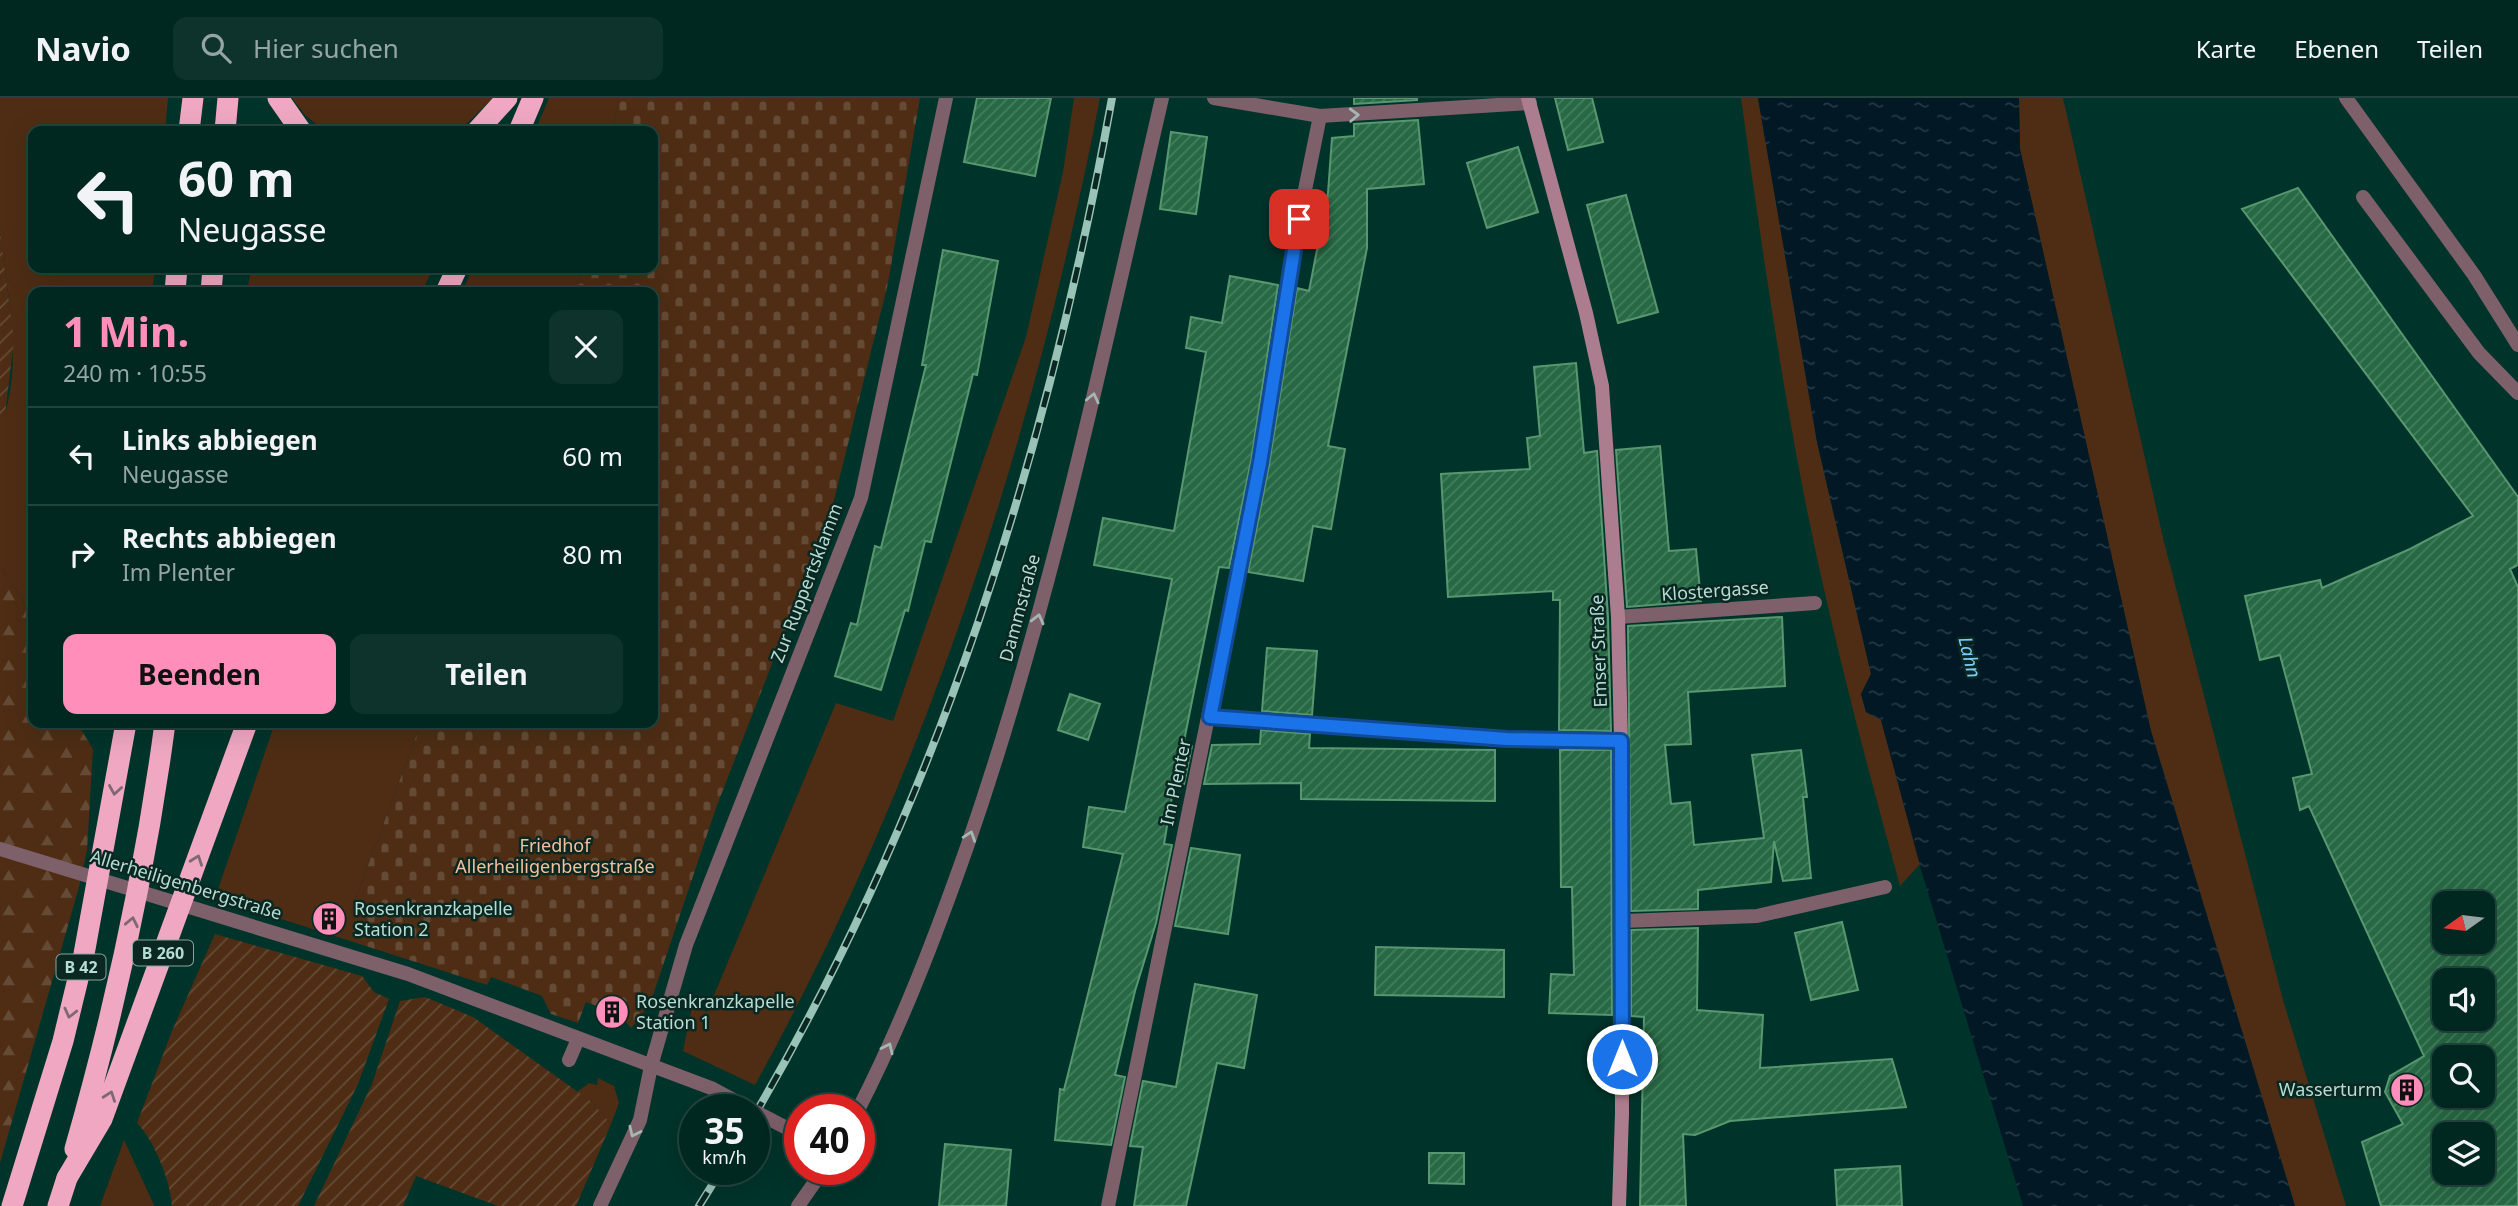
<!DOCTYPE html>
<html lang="de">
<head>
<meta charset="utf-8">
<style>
	:root { --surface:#002720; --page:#0e332d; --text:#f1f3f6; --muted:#95a5a5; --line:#22443e; --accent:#ff8ebb }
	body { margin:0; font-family:"Noto Sans",sans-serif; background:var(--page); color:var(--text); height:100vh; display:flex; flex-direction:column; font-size:26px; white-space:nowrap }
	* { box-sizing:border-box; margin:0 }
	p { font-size:23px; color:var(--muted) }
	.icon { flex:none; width:38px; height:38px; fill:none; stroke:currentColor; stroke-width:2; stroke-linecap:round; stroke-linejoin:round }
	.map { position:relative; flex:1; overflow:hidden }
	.details { position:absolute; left:28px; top:189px; width:630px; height:441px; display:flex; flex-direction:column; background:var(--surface); border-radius:14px; box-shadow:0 7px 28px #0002,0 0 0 2px var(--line) }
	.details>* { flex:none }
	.top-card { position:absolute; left:28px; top:28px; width:630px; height:147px; border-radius:14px; box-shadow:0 7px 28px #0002,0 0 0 2px var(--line); background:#002720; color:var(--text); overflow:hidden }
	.needle { width:46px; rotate:256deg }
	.buttons { position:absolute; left:2432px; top:793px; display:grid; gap:14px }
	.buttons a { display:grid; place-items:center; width:63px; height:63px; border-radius:14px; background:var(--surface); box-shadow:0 7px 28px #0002,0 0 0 2px var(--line); font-size:35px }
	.speed { position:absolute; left:679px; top:996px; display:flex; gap:14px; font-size:35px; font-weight:700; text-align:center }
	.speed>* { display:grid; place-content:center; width:91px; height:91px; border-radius:50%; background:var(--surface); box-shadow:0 7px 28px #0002,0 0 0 2px var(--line); line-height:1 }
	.speed small { font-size:18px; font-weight:400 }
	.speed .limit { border:10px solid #d22; background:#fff; color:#111 }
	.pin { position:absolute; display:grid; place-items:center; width:60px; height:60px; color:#fff; margin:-30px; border-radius:14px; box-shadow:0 4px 10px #0006 }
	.me { position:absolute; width:77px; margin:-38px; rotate:0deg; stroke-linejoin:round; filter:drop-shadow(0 0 5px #0008) }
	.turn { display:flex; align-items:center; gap:24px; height:147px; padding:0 35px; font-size:32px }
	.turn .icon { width:91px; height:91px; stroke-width:2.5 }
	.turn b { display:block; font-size:49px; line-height:60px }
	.round { display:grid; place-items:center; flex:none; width:74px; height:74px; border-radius:14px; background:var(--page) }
	.summary { display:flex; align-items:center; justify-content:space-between; height:119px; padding:0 35px }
	h1 { font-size:42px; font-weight:700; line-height:52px; color:var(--accent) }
	.primary-button { display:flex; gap:14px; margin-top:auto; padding:14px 35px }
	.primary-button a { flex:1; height:80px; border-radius:14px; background:var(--accent); color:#111; font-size:28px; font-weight:700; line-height:80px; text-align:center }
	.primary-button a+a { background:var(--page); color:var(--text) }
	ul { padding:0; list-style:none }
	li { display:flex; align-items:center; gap:21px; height:98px; padding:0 35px; border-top:2px solid var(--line) }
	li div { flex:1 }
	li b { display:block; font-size:26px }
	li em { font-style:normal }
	header { display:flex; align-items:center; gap:42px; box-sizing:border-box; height:98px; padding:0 35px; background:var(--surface); border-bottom:2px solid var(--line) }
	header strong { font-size:33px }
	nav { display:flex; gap:38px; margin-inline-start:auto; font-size:24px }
	.search { width:490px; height:63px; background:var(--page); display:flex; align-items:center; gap:18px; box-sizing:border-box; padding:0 24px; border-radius:14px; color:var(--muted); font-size:26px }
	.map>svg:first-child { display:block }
</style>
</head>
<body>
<header>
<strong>Navio</strong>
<div class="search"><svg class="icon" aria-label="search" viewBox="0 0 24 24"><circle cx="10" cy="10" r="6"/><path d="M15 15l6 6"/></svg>Hier suchen</div>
<nav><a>Karte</a><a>Ebenen</a><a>Teilen</a></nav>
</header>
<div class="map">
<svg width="2518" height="1108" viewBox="0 0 2518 1108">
	<defs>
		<pattern id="forest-firs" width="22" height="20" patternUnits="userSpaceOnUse" patternTransform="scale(1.75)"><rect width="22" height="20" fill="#4e2d14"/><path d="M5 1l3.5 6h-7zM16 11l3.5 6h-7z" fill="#654b35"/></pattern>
		<pattern id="cemetery-stones" width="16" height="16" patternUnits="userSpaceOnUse" patternTransform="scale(1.75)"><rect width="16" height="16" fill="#4e2d14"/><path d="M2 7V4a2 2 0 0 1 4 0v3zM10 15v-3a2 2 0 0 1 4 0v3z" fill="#654b35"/></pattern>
		<pattern id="garden-furrows" width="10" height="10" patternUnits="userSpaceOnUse" patternTransform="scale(1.75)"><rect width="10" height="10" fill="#4e2d14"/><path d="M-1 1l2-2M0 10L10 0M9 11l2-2" fill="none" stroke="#654b35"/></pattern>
		<pattern id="water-ripples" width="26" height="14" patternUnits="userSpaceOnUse" patternTransform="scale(1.75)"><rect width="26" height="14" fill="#021825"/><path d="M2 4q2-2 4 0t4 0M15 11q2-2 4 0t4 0" fill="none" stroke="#253944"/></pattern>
		<pattern id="building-hatch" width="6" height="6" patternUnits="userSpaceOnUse" patternTransform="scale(1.75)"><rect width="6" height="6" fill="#276944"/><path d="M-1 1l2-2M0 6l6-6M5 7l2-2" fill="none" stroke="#447e5e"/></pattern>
	</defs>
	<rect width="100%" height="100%" fill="#00342a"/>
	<path fill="#4e2d14" d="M0,0H168L165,33H33V170H155L152,194H33V531L21,498L0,469V328C25,271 7,195 0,135C0,91 0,44 0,0Z
		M292,0H493L459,33H325L305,17Z
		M549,0H619L613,33H535Z
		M1074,0H1100C1033,345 925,678 755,987L683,953L692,908L707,914L836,605L893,623L1026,239L1063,74Z
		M1741,0H1758L1817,344L1871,576L1861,596L1866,614L1881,622L1920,766L1900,788C1864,657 1829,525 1803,392C1778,262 1759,131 1741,0Z
		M2019,0H2063L2164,444L2283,902L2346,1108H2295L2151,633L2020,51Z
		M251,170H433L422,194H247Z
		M473,170H584L575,194H462Z
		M275,625H421L341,840L215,800Z
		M598,980L614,988L619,1005L611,1026L592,1004L577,994L589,985L597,987Z
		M124,1042L154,1107V1108H100Z"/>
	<path fill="url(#forest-firs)" d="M0,469L21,498L33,531V625H77L93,651L87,752L79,789L0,1065Z"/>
	<path fill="url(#cemetery-stones)" d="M619,0H920L888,185L831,414L716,710L650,906L631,930L614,910L607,912L586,904L578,925L551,916L542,898L491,879L487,887L341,840L421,625H653V194H575L584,170H653V33H613Z"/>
	<path fill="url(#garden-furrows)" d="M0,134L14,242L5,317L0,328Z
		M215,836L362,878L374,894L389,901L358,986L298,1108H172C170,1082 155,1044 137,1025L172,933Z
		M425,899L473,919L592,1004L611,1026L576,1108H498L416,1078L403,1108H314L372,986L400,903Z"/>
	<path fill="url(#water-ripples)" d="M1758,0H2019L2020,51L2151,633L2295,1108H2023L1922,775L1881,622L1866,614L1861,596L1871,576L1817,344Z"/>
	<path fill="url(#building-hatch)" stroke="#589870" stroke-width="2" fill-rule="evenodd" d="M977,0H1051L1035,78L964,64Z
		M1354,0H1417V2L1354,6Z
		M1555,0H1592L1603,44L1568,52Z
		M1418,22L1424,86L1367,91V150L1328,348L1345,351L1331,431L1313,428L1303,483L1248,474L1269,367L1297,190L1309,193L1328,95L1332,40L1354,38V26Z
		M1171,34L1207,39L1196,116L1160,111Z
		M1518,49L1538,114L1487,130L1467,65Z
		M2298,90L2518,399V467L2510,471L2518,489V1108H2381L2362,1044L2403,1026L2385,994L2390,978L2424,958L2309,708L2300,712L2293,680L2312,676L2280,557L2260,562L2245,498L2320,482L2322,490L2410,451L2473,418L2242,111ZM2445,805H2483V844H2445ZM2445,882H2483V920H2445ZM2445,959H2483V998H2445ZM2445,1036H2483V1074H2445Z
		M1626,97L1658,214L1618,225L1587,107Z
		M943,152L998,163L977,277L973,276L931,444L925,443L908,513L905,512L881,592L835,578L851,525L857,527L875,448L881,450L926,267H922Z
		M1230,178L1278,187L1251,363L1229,470L1219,469L1183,648H1192L1184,686H1174L1164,746L1172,747L1156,825L1135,893L1115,977L1125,979L1111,1047L1055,1042L1060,991L1064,992L1123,756L1083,749L1089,709L1125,714L1172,481L1094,467L1103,420L1174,433L1206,254L1186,250L1191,219L1222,225Z
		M1576,265L1584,355L1597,353L1608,519L1611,633L1559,632L1560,502H1553V493L1448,499L1441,376L1530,371L1527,340L1540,338L1534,269Z
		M1660,348L1669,453L1696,451L1701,503L1627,509L1616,352Z
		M1782,519L1785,588L1688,594L1691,646L1665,647L1671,706L1690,704L1694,747L1764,740L1752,657L1801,652L1807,699H1803L1811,780L1783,783L1774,743L1771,784L1698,792V811L1631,813L1628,528Z
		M1267,550L1317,553L1312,617L1262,613Z
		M1070,596L1100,606L1088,642L1058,632Z
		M1261,632L1310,636L1309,650L1495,652V703L1301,701V685L1204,686L1212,647L1260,646Z
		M1560,652H1611L1612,917L1549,915L1551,876L1574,877L1572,789H1561Z
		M1191,750L1240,757L1228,836L1175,828Z
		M1842,824L1858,892L1811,902L1795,835Z
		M1698,830L1697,912L1763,917L1760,970L1892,961L1906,1009L1730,1023L1695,1037L1683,1036L1686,1108H1640L1644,919L1631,918V832Z
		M1376,849L1504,852V899L1375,897Z
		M1195,886L1257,897L1244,970L1217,965L1186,1108H1134L1143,1049L1130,1048L1143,983L1176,989Z
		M945,1046L1011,1052L1006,1108H939Z
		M1429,1055H1464V1086L1429,1085Z
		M1900,1068L1902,1108H1837L1835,1072Z"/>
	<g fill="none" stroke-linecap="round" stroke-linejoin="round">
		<path stroke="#7e606b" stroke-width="14" d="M2346,0L2474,177L2518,247
			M2363,99L2479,255L2518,295
			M569,962L578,941"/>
		<path stroke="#7e606b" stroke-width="14" d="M1214,0L1320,18L1530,5
			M1618,519L1815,505
			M1210,619L1507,641L1621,643
			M0,751L408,876L711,990L752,1012
			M1623,823L1757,818L1885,789
			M858,1012C902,926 936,837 968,746C1052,503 1104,251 1162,0
			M600,1108L640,1022L651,968L686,847L861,400L946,0
			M798,1108L824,1071
			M1108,1108L1260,365L1294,146L1320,18"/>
		<path stroke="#ac7d8e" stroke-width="14" d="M1528,0L1586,215L1602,288L1618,519L1621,643L1622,1015L1619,1108"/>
		<path stroke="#f0a8c2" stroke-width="21" d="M278,0L301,33
			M189,33L193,0
			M225,33L228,0
			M477,33L507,0
			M519,33L533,0
			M175,194L177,170
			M211,194L213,170
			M446,194L457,170
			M58,1108L67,1080"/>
		<g stroke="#99c3b7" stroke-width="8">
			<path id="rail" d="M754,1018C939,702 1047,358 1112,0
				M699,1108L722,1071"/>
		</g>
		<use href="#rail" stroke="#0b2721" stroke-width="5" stroke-dasharray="16" stroke-linecap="butt"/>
		<path stroke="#7e606b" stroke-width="14" d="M754,1013L800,1037"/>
		<path stroke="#f0a8c2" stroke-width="21" d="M75,1051C115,911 146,769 165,625
			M67,1080L102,1021L247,625
			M12,1108L63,943L84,856L126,625"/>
	</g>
	<defs><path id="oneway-chevron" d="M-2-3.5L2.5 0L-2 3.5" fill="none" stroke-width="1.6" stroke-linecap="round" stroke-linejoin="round" transform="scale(1.75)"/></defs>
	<g stroke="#a4b8b2">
		<use href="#oneway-chevron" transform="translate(1354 17) rotate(-2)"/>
		<use href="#oneway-chevron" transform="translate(1093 300) rotate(-77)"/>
		<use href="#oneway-chevron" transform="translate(1038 521) rotate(-76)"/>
		<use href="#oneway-chevron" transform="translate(970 738) rotate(-71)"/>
		<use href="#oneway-chevron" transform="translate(888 950) rotate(-65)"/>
		<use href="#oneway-chevron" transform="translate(634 1034) rotate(115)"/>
	</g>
	<g stroke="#7e6872">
		<use href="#oneway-chevron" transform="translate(115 692) rotate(99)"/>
		<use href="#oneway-chevron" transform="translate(197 762) rotate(-70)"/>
		<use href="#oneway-chevron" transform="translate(132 824) rotate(-78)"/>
		<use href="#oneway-chevron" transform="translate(70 915) rotate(104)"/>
		<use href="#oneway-chevron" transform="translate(110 998) rotate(-70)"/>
	</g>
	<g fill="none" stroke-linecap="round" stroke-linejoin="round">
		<g stroke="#114b97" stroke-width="18">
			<path id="route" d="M1299,121L1260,365L1210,619L1507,641L1621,643L1622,961"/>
		</g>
		<use href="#route" stroke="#1a73e8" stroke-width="12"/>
	</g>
	<defs>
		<g id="building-disc" transform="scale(1.75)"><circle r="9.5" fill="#ff8ebb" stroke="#0b2721"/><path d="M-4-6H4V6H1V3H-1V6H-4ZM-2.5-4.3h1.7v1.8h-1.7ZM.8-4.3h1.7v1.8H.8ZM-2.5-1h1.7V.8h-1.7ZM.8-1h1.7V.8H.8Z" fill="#111"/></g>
	</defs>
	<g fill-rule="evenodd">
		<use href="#building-disc" x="329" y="821"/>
		<use href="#building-disc" x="612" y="914"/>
		<use href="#building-disc" x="2407" y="992"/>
	</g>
	<g text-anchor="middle" stroke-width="5" stroke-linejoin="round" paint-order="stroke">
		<g fill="#0b2721" stroke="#82a69c" stroke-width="2">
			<rect x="133" y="842.5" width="60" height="25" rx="5"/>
			<rect x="56.5" y="856.5" width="49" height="25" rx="5"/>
		</g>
		<g font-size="16" font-weight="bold" fill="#b5ddd1">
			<text x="163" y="861">B 260</text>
			<text x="81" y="875">B 42</text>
		</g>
		<g font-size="18" fill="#b5ddd1" stroke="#0b2721">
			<text transform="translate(807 485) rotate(-69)" y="6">Zur Ruppertsklamm</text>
			<text transform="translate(1715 493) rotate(-4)" y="6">Klostergasse</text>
			<text transform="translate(1020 510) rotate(-75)" y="6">Dammstraße</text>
			<text transform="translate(1599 553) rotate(-92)" y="6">Emser Straße</text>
			<text transform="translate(1176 684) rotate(-78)" y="6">Im Plenter</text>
			<text transform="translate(186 787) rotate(17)" y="6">Allerheiligenbergstraße</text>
		</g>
		<g font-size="18" fill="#f5c09c" stroke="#0b2721">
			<text x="555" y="754">Friedhof<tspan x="555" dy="21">Allerheiligenbergstraße</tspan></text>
		</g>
		<g font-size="18" fill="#b5ddd1" stroke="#0b2721" text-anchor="start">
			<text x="354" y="817">Rosenkranzkapelle<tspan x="354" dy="21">Station 2</tspan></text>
			<text x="636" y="910">Rosenkranzkapelle<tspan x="636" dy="21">Station 1</tspan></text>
			<text x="2382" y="998" text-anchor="end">Wasserturm</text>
		</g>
		<g font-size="19" font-style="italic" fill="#7cccfb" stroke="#0b2721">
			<text transform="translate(1970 559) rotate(76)" y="7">Lahn</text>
		</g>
	</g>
</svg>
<div class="buttons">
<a><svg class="needle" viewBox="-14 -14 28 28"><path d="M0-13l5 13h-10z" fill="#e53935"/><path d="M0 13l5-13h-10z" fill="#95a5a5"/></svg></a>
<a><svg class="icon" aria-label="sound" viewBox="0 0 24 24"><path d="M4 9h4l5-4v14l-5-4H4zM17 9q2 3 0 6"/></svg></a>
<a><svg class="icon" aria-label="search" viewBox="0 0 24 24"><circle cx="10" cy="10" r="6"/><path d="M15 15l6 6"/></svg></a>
<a><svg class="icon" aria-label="layers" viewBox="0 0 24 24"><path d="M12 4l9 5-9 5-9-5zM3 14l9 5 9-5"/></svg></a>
</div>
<div class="speed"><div>35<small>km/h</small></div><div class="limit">40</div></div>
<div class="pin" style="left:1299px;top:121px;background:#d93025"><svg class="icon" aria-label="arrive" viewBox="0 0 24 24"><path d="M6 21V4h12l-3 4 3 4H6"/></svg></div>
<svg class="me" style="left:1622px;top:961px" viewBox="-20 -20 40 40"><circle r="17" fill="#1a73e8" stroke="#fff" stroke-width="3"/><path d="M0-11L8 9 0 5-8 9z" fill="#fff"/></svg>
<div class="top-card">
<div class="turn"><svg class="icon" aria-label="left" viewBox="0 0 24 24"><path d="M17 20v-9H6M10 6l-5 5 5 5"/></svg><div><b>60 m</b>Neugasse</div></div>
</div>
<section class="details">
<div class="summary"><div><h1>1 Min.</h1><p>240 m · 10:55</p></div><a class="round"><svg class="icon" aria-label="close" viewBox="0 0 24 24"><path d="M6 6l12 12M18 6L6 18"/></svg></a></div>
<ul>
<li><svg class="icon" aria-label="left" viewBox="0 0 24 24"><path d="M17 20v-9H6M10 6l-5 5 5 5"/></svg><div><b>Links abbiegen</b><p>Neugasse</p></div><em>60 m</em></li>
<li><svg class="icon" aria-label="right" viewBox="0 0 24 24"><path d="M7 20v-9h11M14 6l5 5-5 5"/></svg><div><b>Rechts abbiegen</b><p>Im Plenter</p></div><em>80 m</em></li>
</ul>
<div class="primary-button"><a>Beenden</a><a>Teilen</a></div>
</section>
</div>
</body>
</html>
